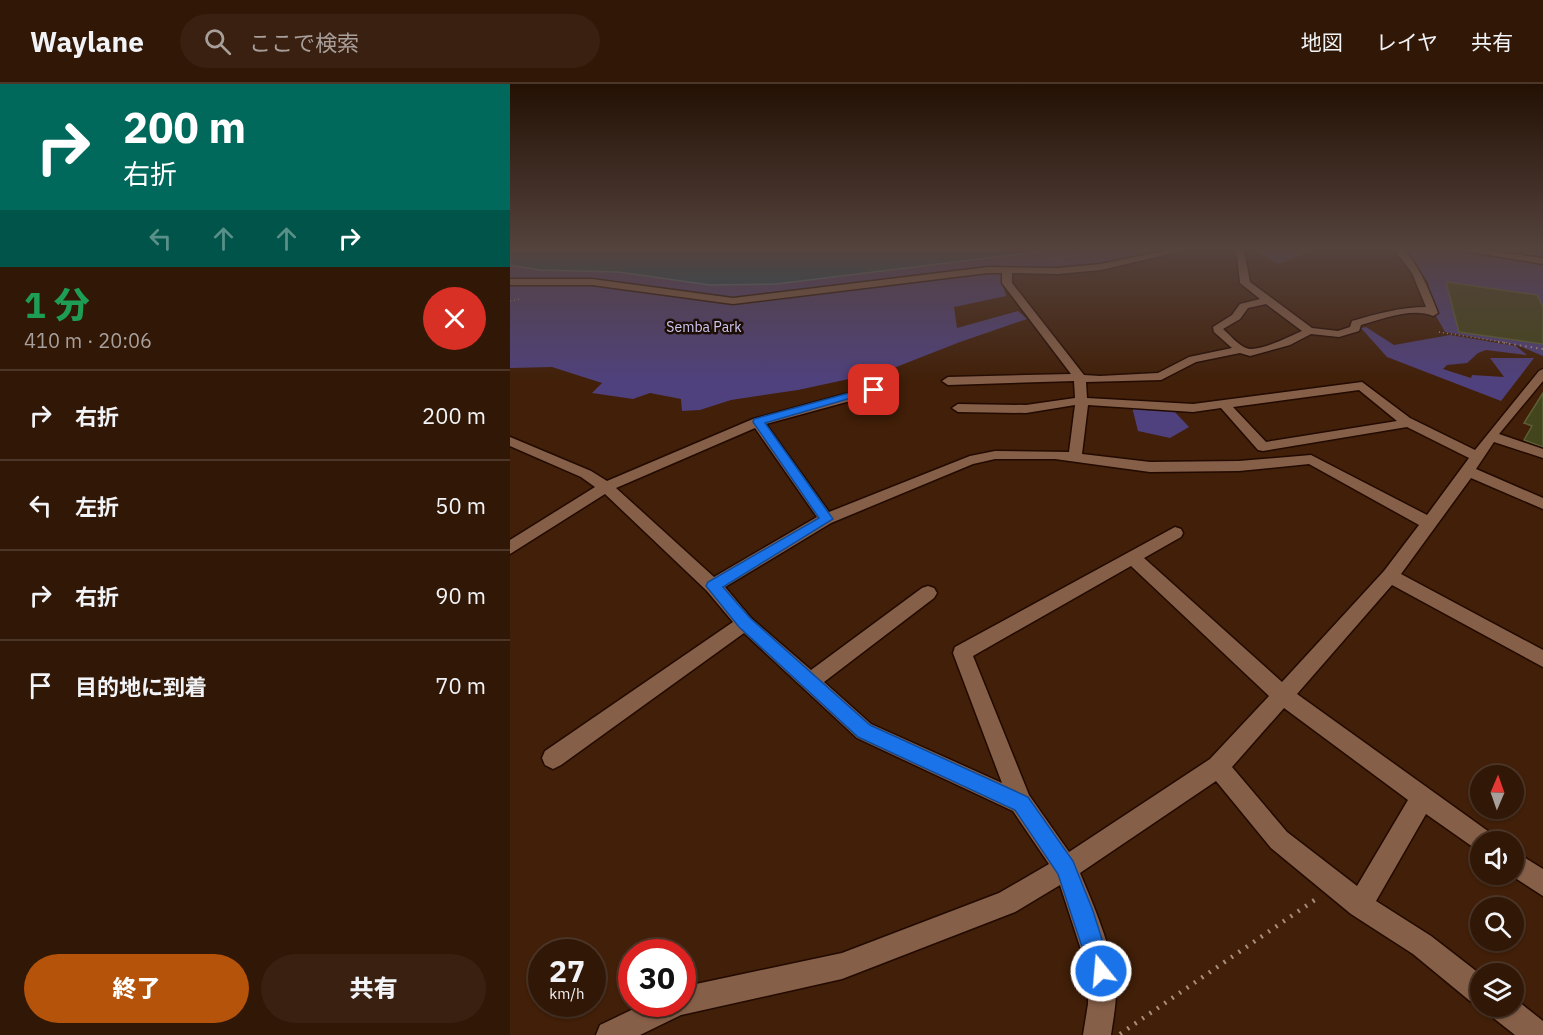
<!DOCTYPE html>
<html lang="ja">
<head>
<meta charset="utf-8">
<style>
	:root { --surface:#311706; --page:#392010; --text:#f1f3f6; --muted:#a89f9b; --line:#4c3628; --accent:#b45309 }
	body { margin:0; font-family:"IBM Plex Sans","Noto Sans JP",sans-serif; background:var(--page); color:var(--text); height:100vh; display:flex; flex-direction:column; font-size:22px; white-space:nowrap }
	* { box-sizing:border-box; margin:0 }
	p { font-size:20px; color:var(--muted) }
	.icon { flex:none; width:33px; height:33px; fill:none; stroke:currentColor; stroke-width:2; stroke-linecap:round; stroke-linejoin:round }
	.map { position:relative; flex:1; overflow:hidden }
	.side { display:flex; flex-direction:column; background:var(--surface); width:510px }
	.side>* { flex:none }
	.top-card { background:#00695c; color:#fff; overflow:hidden }
	.needle { width:39px; rotate:2deg }
	.buttons { position:absolute; left:960px; top:681px; display:grid; gap:12px }
	.buttons a { display:grid; place-items:center; width:54px; height:54px; border-radius:50%; background:var(--surface); box-shadow:0 2px 4px #0004,0 0 0 2px var(--line); font-size:30px }
	.speed { position:absolute; left:18px; top:855px; display:flex; gap:12px; font-size:30px; font-weight:700; text-align:center }
	.speed>* { display:grid; place-content:center; width:78px; height:78px; border-radius:50%; background:var(--surface); box-shadow:0 2px 4px #0004,0 0 0 2px var(--line); line-height:1 }
	.speed small { font-size:15px; font-weight:400 }
	.speed .limit { border:9px solid #d22; background:#fff; color:#111 }
	.pin { position:absolute; display:grid; place-items:center; width:51px; height:51px; color:#fff; margin:-26px; border-radius:12px; box-shadow:0 3px 9px #0006 }
	.me { position:absolute; width:66px; margin:-33px; rotate:343deg; stroke-linejoin:round; filter:drop-shadow(0 0 4px #0008) }
	.turn { display:flex; align-items:center; gap:21px; height:126px; padding:0 24px; font-size:27px }
	.turn .icon { width:78px; height:78px; stroke-width:2.5 }
	.turn b { display:block; font-size:42px; line-height:51px }
	.lanes { display:flex; align-items:center; height:57px; padding:0 24px; background:#0003; justify-content:center; gap:30px; direction:ltr }
	.lanes .off { opacity:.35 }
	.round { display:grid; place-items:center; flex:none; width:63px; height:63px; border-radius:32px; background:var(--page) }
	.summary { display:flex; align-items:center; justify-content:space-between; height:102px; padding:0 24px }
	h1 { font-size:36px; font-weight:800; line-height:45px; color:#1e9e55 }
	.cta { display:flex; gap:12px; margin-top:auto; padding:12px 24px }
	.cta a { flex:1; height:69px; border-radius:36px; background:var(--accent); color:#fff; font-size:24px; font-weight:800; line-height:69px; text-align:center }
	.cta a+a { background:var(--page); color:var(--text) }
	ul { padding:0; list-style:none }
	li { display:flex; align-items:center; gap:18px; height:90px; padding:0 24px; border-top:2px solid var(--line) }
	li div { flex:1 }
	li b { display:block; font-size:22px }
	li em { font-style:normal }
	header { display:flex; align-items:center; gap:36px; box-sizing:border-box; height:84px; padding:0 30px; background:var(--surface); border-bottom:2px solid var(--line) }
	header strong { font-size:28px }
	nav { display:flex; gap:33px; margin-inline-start:auto; font-size:21px }
	.search { width:420px; height:54px; background:var(--page); display:flex; align-items:center; gap:15px; box-sizing:border-box; padding:0 21px; border-radius:33px; color:var(--muted); font-size:22px }
	main { display:flex; flex:1; min-height:0 }
	.map>svg:first-child { display:block }
</style>
</head>
<body>
<header>
<strong>Waylane</strong>
<div class="search"><svg class="icon" aria-label="search" viewBox="0 0 24 24"><circle cx="10" cy="10" r="6"/><path d="M15 15l6 6"/></svg>ここで検索</div>
<nav><a>地図</a><a>レイヤ</a><a>共有</a></nav>
</header>
<main>
<section class="side">
<div class="top-card">
<div class="turn"><svg class="icon" aria-label="right" viewBox="0 0 24 24"><path d="M7 20v-9h11M14 6l5 5-5 5"/></svg><div><b>200 m</b>右折</div></div>
<div class="lanes"><svg class="icon off" aria-label="left" viewBox="0 0 24 24"><path d="M17 20v-9H6M10 6l-5 5 5 5"/></svg><svg class="icon off" aria-label="ahead" viewBox="0 0 24 24"><path d="M12 20V5M6 11l6-6 6 6"/></svg><svg class="icon off" aria-label="ahead" viewBox="0 0 24 24"><path d="M12 20V5M6 11l6-6 6 6"/></svg><svg class="icon" aria-label="right" viewBox="0 0 24 24"><path d="M7 20v-9h11M14 6l5 5-5 5"/></svg></div>
</div>
<div class="summary"><div><h1>1 分</h1><p>410 m · 20:06</p></div><a class="round" style="background:#d93025;color:#fff"><svg class="icon" aria-label="close" viewBox="0 0 24 24"><path d="M6 6l12 12M18 6L6 18"/></svg></a></div>
<ul>
<li><svg class="icon" aria-label="right" viewBox="0 0 24 24"><path d="M7 20v-9h11M14 6l5 5-5 5"/></svg><div><b>右折</b></div><em>200 m</em></li>
<li><svg class="icon" aria-label="left" viewBox="0 0 24 24"><path d="M17 20v-9H6M10 6l-5 5 5 5"/></svg><div><b>左折</b></div><em>50 m</em></li>
<li><svg class="icon" aria-label="right" viewBox="0 0 24 24"><path d="M7 20v-9h11M14 6l5 5-5 5"/></svg><div><b>右折</b></div><em>90 m</em></li>
<li><svg class="icon" aria-label="arrive" viewBox="0 0 24 24"><path d="M6 21V4h12l-3 4 3 4H6"/></svg><div><b>目的地に到着</b></div><em>70 m</em></li>
</ul>
<div class="cta"><a>終了</a><a>共有</a></div>
</section>
<div class="map">
<svg width="1033" height="951" viewBox="0 0 1033 951">
	<rect width="100%" height="100%" fill="#411f08"/>
	<path fill="#4f417e" d="M0,166H658L587,181L544,185H493L491,194L496,212L444,223L447,244L508,227L517,235L450,258L376,287L288,306L221,316L190,326L172,327L171,315L140,309L123,315L82,309L92,299L42,283L0,284Z
		M743,166H805L768,180Z
		M894,166H1033V272L1007,261L935,248L926,232L918,198Z
		M856,243L884,261L940,251L1006,262L1017,271L976,266L968,269L957,279L937,281L933,285L961,294L962,291L994,293L980,274H1024L991,317L877,273L851,244Z
		M622,323L663,326L679,343L660,354L628,347Z"/>
	<path fill="#104f69" stroke="#587d8b" stroke-width="1.5" d="M0,166H543L266,200L200,201L108,188L30,186L0,181Z"/>
	<path fill="#43451c" stroke="#5c5f35" stroke-width="1.5" d="M936,198L1027,211L1033,223V260L949,248Z
		M1033,309V363L1014,356L1022,342L1014,339Z"/>
	<g fill="none" stroke-linecap="round" stroke-linejoin="round">
		<g stroke="#220a00" stroke-width="3">
			<path id="minor" d="M658,166H676L591,186L547,190L502,189V199L574,291L590,292L648,289L679,273L722,264L704,248L703,243L722,231L730,220L750,215L730,199L727,172L723,166H732L735,172L740,198L802,244L828,247L840,243L842,237C866,230 891,223 916,223L902,189L885,166H894C911,185 919,206 928,229L923,232C903,223 872,235 851,241L849,247L829,253L801,250L780,261L740,272L730,269L686,278L651,296L576,298L577,314L683,320L852,298L900,334L965,366L1029,287L1033,285V297L989,350L1033,365V374L984,358L966,385L1033,414V425L961,394L891,490L1033,566V583L882,501L787,610L982,750L986,758H970V768L916,730L866,817L921,852L970,890V921L960,917L903,870L841,830L761,764L706,697L570,789C583,820 597,853 604,886C609,907 604,930 601,951H573L578,920V887L550,801L505,828L332,895L171,931L130,951H86L90,941L134,920H172V903L332,869L489,809L539,780L503,727L347,654L234,549L51,681L43,685L35,681L32,674L35,667L223,538L197,507L95,410L0,470V456L85,403L71,393L0,362V353L81,387L97,397L243,335L376,299H384V305L256,340L319,428L460,372L485,367L559,368L565,321L516,329L448,328L442,324L448,320L516,321L565,314L564,297L438,301L432,297L438,293L561,290L492,199V189H478L223,220L82,201H0V195H82L223,214L478,183L547,184L591,180ZM756,220L792,247C780,252 748,269 736,264C728,261 720,251 713,245L730,235L738,224ZM849,306L887,337L756,358L723,323ZM578,321L683,328L711,324L748,366L753,367L897,343L959,374L917,431L801,371L729,377L640,378L572,370ZM245,344L307,433L204,493L106,404ZM485,375H545L640,388L729,387L799,380L909,441L874,487L772,598L634,474L671,453L673,449L671,445L665,443L445,563L443,569L492,699L361,640L314,598L424,514L427,509L424,504L418,502L412,504L301,586L241,534L215,503L321,439L463,380ZM621,482L759,612L700,675L559,768L519,711L463,572ZM774,624L898,716L847,802L777,748L722,683Z
				M949,166H975L1033,174V180Z
				M1004,767L1033,785V812L999,790H1004Z
				M1004,914L1033,937V951H1005L981,932L977,922H1004Z"/>
		</g>
		<path stroke="#a98d7c" stroke-width="1.5" stroke-dasharray="1 3" stroke-linecap="butt" d="M538,175L603,166
			M0,217L9,215
			M929,248L998,259"/>
		<path stroke="#a98d7c" stroke-width="2" stroke-dasharray="1.5 4" stroke-linecap="butt" d="M988,258L1033,265"/>
		<path stroke="#a98d7c" stroke-width="4.5" stroke-dasharray="2 7" stroke-linecap="butt" d="M610,950L809,813"/>
		<use href="#minor" fill="#865f48" fill-rule="evenodd"/>
	</g>
	<linearGradient id="sky" x2="0" y2="1"><stop stop-color="#241104"/><stop offset="0.55" stop-color="#54423d"/><stop offset="1" stop-color="#54423d" stop-opacity="0"/></linearGradient>
	<rect width="1033" height="300" fill="url(#sky)"/>
	<path fill="#1a73e8" stroke="#114b97" stroke-width="1.5" d="M361,303L369,306L255,339L323,435L213,503L240,534L360,641L518,713L563,777L583,827L602,887L599,895L591,898L583,895L580,887L548,790L505,726L348,653L229,543L196,502L198,498L309,434L243,338L244,335Z"/>
	<g text-anchor="middle" stroke-width="5" stroke-linejoin="round" paint-order="stroke">
		<g font-size="14" fill="#cfc9f5" stroke="#1d0e05">
			<text x="194" y="248">Semba Park</text>
		</g>
	</g>
</svg>
<div class="buttons">
<a><svg class="needle" viewBox="-14 -14 28 28"><path d="M0-13l5 13h-10z" fill="#e53935"/><path d="M0 13l5-13h-10z" fill="#a89f9b"/></svg></a>
<a><svg class="icon" aria-label="sound" viewBox="0 0 24 24"><path d="M4 9h4l5-4v14l-5-4H4zM17 9q2 3 0 6"/></svg></a>
<a><svg class="icon" aria-label="search" viewBox="0 0 24 24"><circle cx="10" cy="10" r="6"/><path d="M15 15l6 6"/></svg></a>
<a><svg class="icon" aria-label="layers" viewBox="0 0 24 24"><path d="M12 4l9 5-9 5-9-5zM3 14l9 5 9-5"/></svg></a>
</div>
<div class="speed"><div>27<small>km/h</small></div><div class="limit">30</div></div>
<div class="pin" style="left:364px;top:306px;background:#d93025"><svg class="icon" aria-label="arrive" viewBox="0 0 24 24"><path d="M6 21V4h12l-3 4 3 4H6"/></svg></div>
<svg class="me" style="left:591px;top:887px" viewBox="-20 -20 40 40"><circle r="17" fill="#1a73e8" stroke="#fff" stroke-width="3"/><path d="M0-11L8 9 0 5-8 9z" fill="#fff"/></svg>
</div>
</main>
</body>
</html>
